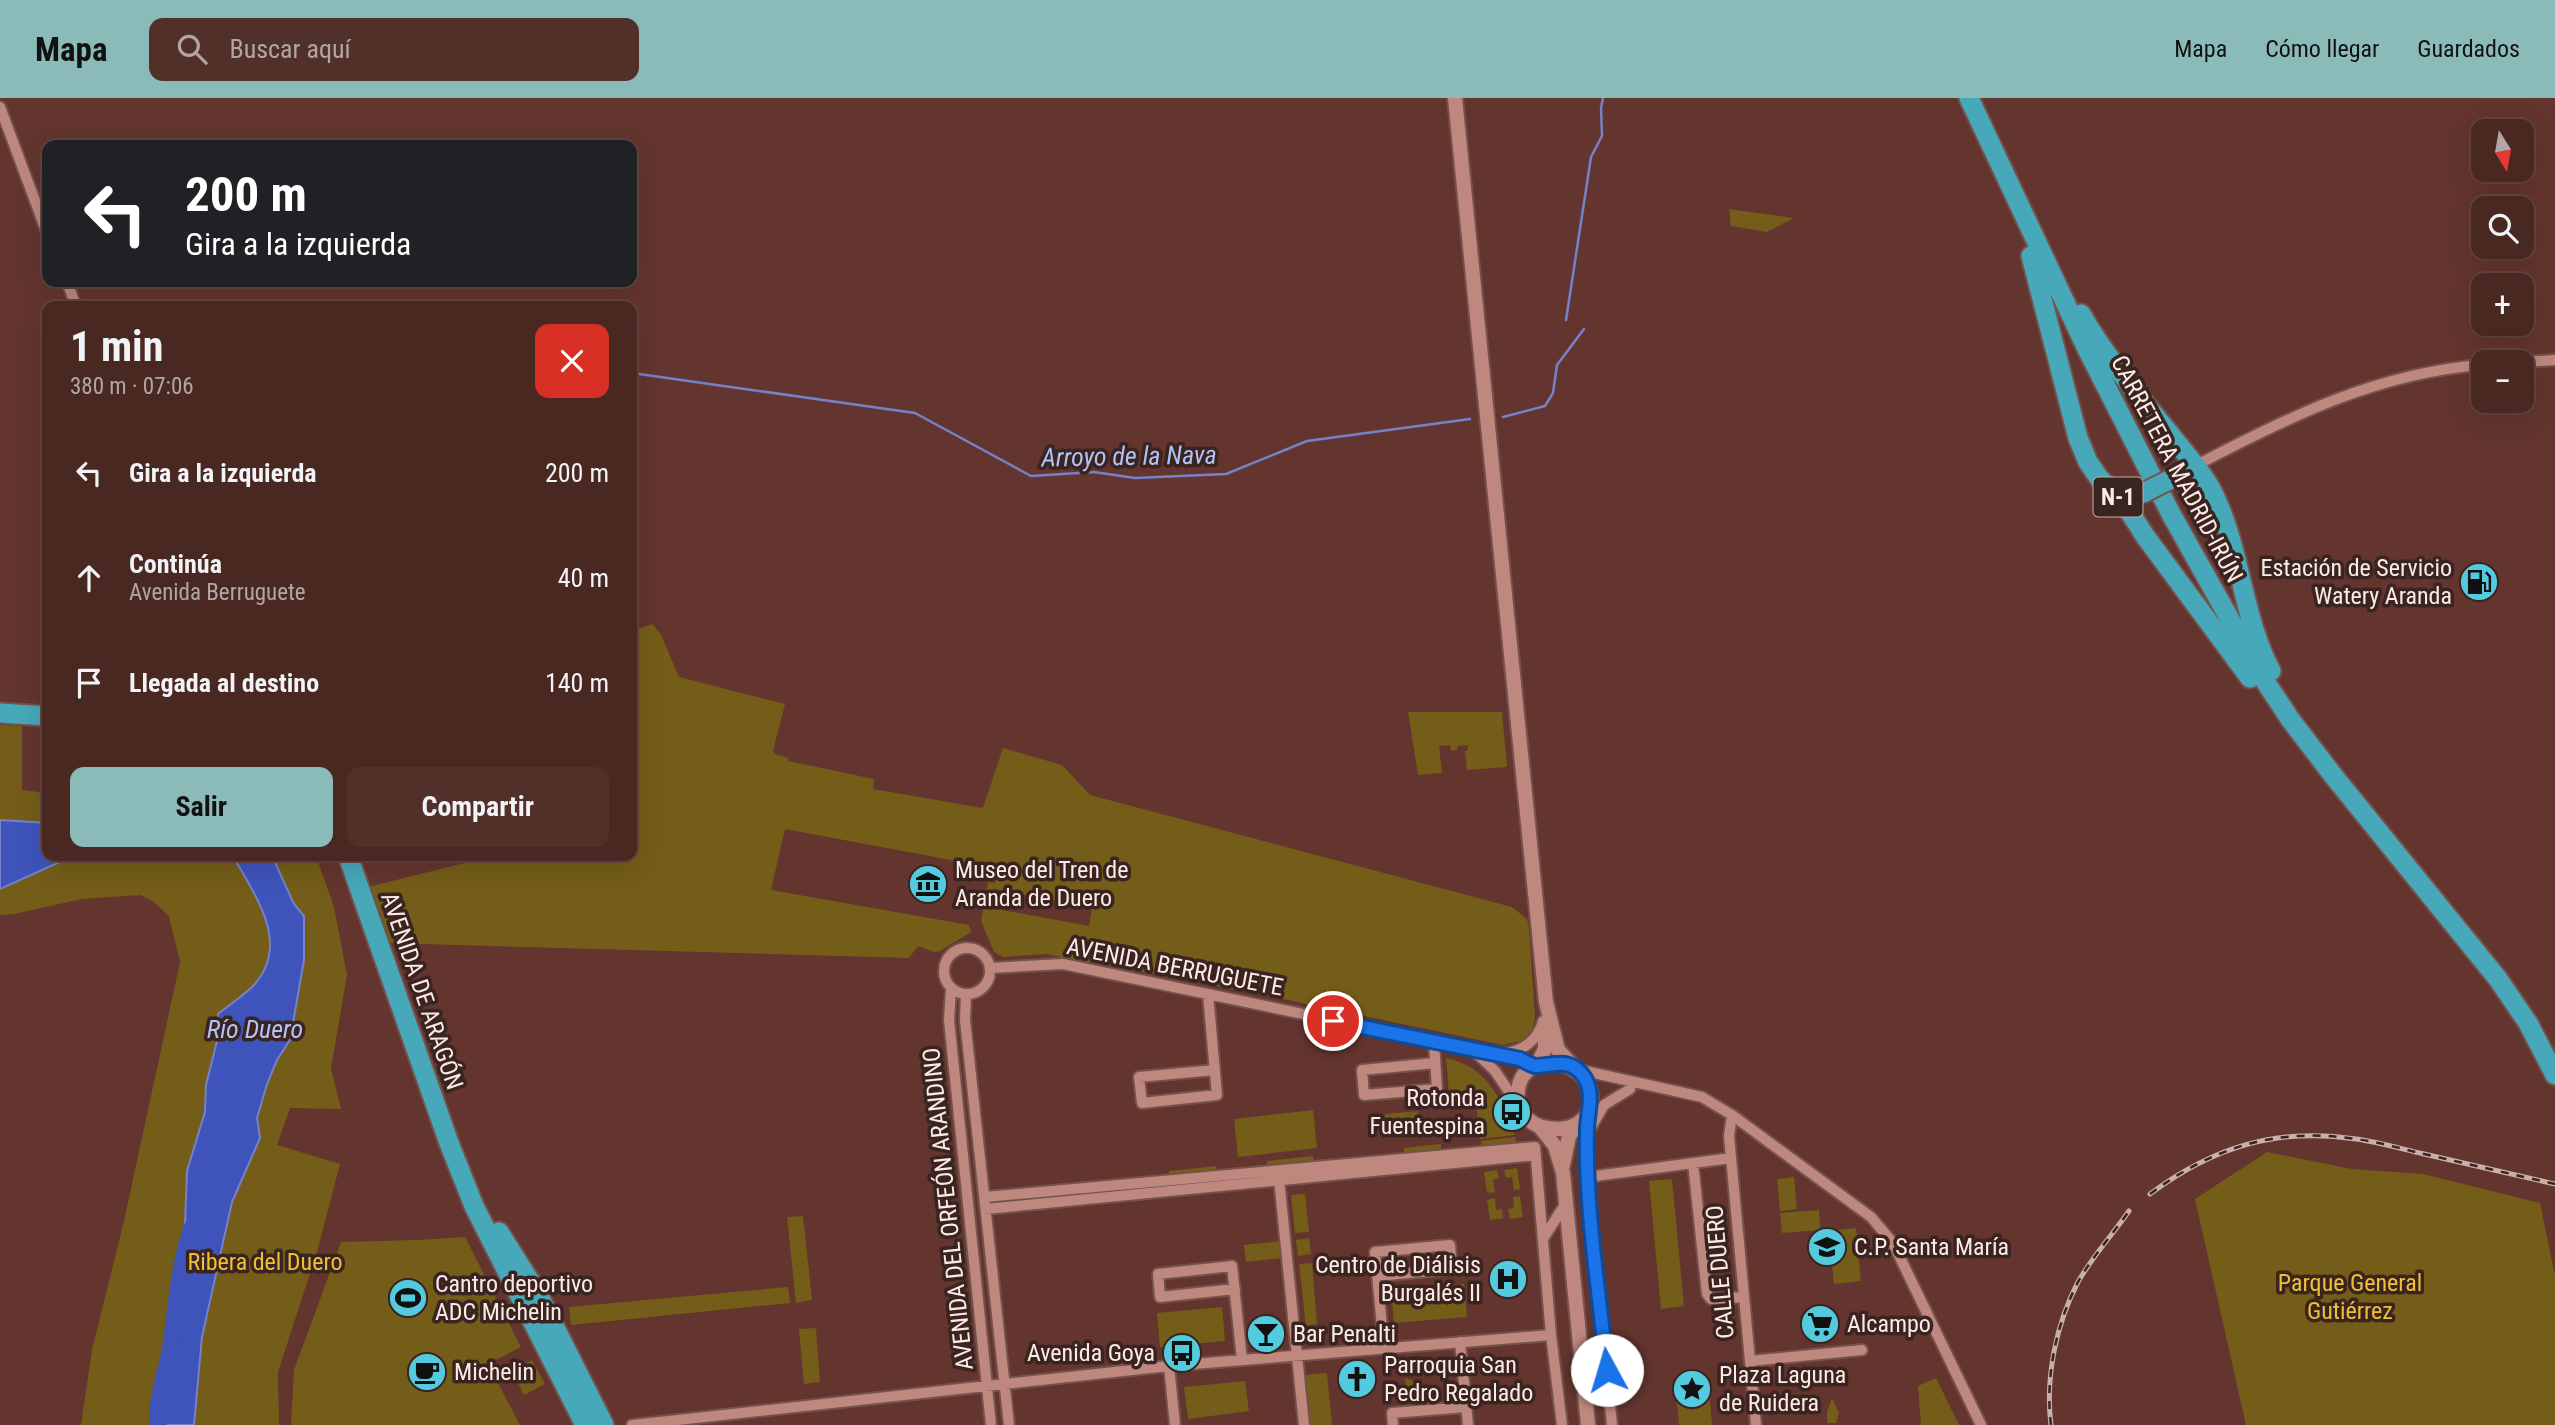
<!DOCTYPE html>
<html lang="es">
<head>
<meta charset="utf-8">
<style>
	:root { --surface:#4a2822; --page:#51302a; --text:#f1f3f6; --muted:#b2a6a5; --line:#614440; --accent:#8bbbb9 }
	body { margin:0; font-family:"Roboto Condensed",sans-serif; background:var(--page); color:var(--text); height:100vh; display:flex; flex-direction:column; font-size:26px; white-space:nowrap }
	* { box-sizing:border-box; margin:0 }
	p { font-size:23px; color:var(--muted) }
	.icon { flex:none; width:38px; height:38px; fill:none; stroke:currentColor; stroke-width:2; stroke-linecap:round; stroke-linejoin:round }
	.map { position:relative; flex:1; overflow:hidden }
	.drawer { position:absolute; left:42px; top:203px; width:595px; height:560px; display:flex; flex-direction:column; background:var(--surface); border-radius:14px; box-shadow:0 7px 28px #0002,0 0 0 2px var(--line) }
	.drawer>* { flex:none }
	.hud { position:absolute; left:42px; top:42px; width:595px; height:147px; border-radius:14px; box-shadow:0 7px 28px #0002,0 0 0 2px var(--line); background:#202124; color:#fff; overflow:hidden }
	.needle { width:46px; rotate:169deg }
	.controls { position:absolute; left:2471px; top:21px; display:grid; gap:14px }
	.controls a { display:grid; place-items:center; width:63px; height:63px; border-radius:14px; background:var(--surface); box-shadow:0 7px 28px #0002,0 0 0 2px var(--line); font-size:35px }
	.pin { position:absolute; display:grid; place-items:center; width:60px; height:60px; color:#fff; margin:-30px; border:4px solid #fff; border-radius:50%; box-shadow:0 2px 7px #0007 }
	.me { position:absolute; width:77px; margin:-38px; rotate:354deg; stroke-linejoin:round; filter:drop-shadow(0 0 5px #0008) }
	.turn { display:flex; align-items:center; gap:24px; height:147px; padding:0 28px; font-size:32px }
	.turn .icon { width:91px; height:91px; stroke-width:2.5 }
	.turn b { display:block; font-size:49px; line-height:60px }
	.round { display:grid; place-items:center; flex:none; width:74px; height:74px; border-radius:14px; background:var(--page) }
	.summary { display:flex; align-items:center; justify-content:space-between; height:119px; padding:0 28px }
	h1 { font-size:42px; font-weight:700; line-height:52px }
	.button { display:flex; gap:14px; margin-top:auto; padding:14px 28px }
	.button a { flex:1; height:80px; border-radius:14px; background:var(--accent); color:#111; font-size:28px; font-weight:700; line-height:80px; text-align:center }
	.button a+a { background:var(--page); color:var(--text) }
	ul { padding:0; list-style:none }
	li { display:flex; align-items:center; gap:21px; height:105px; padding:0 28px }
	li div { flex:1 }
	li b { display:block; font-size:26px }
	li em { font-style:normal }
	header { display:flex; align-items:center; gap:42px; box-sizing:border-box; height:98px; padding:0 35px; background:var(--accent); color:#111 }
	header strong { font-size:33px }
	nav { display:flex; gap:38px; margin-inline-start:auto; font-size:24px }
	.search { width:490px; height:63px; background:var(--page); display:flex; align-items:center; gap:18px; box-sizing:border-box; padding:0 24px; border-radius:14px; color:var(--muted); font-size:26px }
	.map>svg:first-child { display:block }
</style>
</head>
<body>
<header>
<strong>Mapa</strong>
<div class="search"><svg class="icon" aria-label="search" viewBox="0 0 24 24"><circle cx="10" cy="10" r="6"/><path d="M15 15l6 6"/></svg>Buscar aquí</div>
<nav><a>Mapa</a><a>Cómo llegar</a><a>Guardados</a></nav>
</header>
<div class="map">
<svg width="2555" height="1327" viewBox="0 0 2555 1327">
	<rect width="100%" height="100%" fill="#63352e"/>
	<path fill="#745d18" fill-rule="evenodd" d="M1729,111L1794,120L1767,134L1731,128Z
		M653,526L661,537L679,579L785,606L773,653L775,656L788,660V663L874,681L873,691L983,710L1003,650L1062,667L1090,697L1512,809L1527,821L1529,830L1535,918L1533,930L1524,942L1503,947L1254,895L1046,856L1003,859L994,854L981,823L988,784L995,785L999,771L785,731L771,792L969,827L971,834L940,853L934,854L918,848L909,860L388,845L368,789L493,758H632V533ZM994,791L1092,810L1089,828L991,810Z
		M1408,614H1502L1507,669L1467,672L1465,653L1468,652V647L1458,648L1457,652L1451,653L1450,647L1439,648L1442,675L1418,677Z
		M0,627L22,628V692L47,695V725L0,722Z
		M73,758H166L188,764L205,760L212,764L224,758H233C255,798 292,846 253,888C243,898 229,907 218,916L219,935L206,987L205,1014L187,1073L184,1154L170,1257L157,1308L158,1327H81L92,1252L124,1123L180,864L169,818L154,804L141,797L82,801L14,816L0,817V791Z
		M272,758H316L334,809L347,877L331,970L341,1011L290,1010L277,1047L340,1066L317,1154L278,1274L279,1327H194L202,1239L232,1104L260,1040L257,1020L267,986L277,962L290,942L304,862V818L294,806Z
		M1446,960C1487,968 1501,1001 1515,1037L1480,1041L1476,1006L1450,1007Z
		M1313,1012L1317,1050L1238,1059L1234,1021Z
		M1418,1013L1420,1032L1386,1036L1385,1016Z
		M1515,1039L1516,1045L1482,1049L1481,1043Z
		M1441,1046V1052L1404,1056V1050Z
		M2267,1054L2352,1071L2423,1076L2540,1105L2555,1178V1327H2246L2195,1101Z
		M1313,1058L1314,1064L1267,1069V1063Z
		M1216,1068V1073L1169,1078V1073Z
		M1517,1070L1520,1091L1514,1092L1512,1079L1506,1080L1504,1072Z
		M1497,1072L1499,1080L1493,1082L1495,1094L1487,1095L1484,1074Z
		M1794,1079L1797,1111L1780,1113L1777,1081Z
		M1672,1081L1684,1208L1661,1211L1649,1083Z
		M1305,1096L1309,1134L1295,1135L1291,1097Z
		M1520,1098L1523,1119L1510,1121L1508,1111L1514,1110L1513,1099Z
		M1495,1100L1496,1112L1502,1111L1503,1120L1490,1122L1487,1102Z
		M1819,1112L1820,1132L1782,1135L1780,1115Z
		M803,1118L812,1202L796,1205L787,1119Z
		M1856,1130L1861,1183L1834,1186L1829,1133Z
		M465,1139L521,1249L488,1266L520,1327H291L294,1272L341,1144L418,1142Z
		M1309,1140L1311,1156L1298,1158L1296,1142Z
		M1280,1143L1282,1160L1246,1164L1244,1147Z
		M1312,1165L1317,1226L1306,1228L1299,1166Z
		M1464,1186L1467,1219L1394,1225L1391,1192Z
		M788,1189L790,1205L571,1227L569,1209Z
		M1222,1209L1225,1243L1160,1249L1157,1215Z
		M816,1230L820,1284L804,1286L799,1231Z
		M532,1262L545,1286L524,1297L512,1273Z
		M1327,1275L1332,1327H1309L1305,1277Z
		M1405,1280L1442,1293L1407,1298Z
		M1936,1280L1959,1327H1921L1918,1288Z
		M1708,1282L1712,1327H1679L1675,1285Z
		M1245,1283L1249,1313L1188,1321L1184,1289Z
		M1832,1300L1839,1315L1836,1325H1827V1314Z"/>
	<path fill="#3e54bb" stroke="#7781c8" stroke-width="2" d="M0,722L47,725V758H73L0,791Z
		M166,758H227L212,764L205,760L188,764Z
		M233,758H272L294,806L304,818V862L290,942L277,962L267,986L257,1020L260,1040L232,1104L202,1239L194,1327H158L157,1308L170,1257L184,1154L187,1073L205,1014L206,987L219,935L218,916C229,907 243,898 253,888C292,846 255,798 233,758Z"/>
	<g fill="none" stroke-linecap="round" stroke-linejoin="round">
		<path stroke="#7781c8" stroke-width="2.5" d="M1566,222L1591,59L1602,38L1601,10L1603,0
			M632,275L915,315L1031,378L1094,374L1135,380L1226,376L1307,343L1470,321
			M1503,319L1545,308L1553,295L1557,267L1584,231"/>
		<path stroke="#3e54bb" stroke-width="18" d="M158,1327C157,1302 165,1280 170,1256C177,1215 178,1172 192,1131"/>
		<g stroke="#76514c" stroke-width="14">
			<path id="street" d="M0,9L47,135
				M67,184L76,208
				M2522,264L2555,262
				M2195,368C2286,320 2379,274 2483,267
				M944 873a23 23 0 1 1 46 0a23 23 0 1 1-46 0Z
				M990,870L1063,866L1520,961L1535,968
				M951,891L949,922L991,1327
				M966,896L965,922L1009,1327
				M1208,896L1217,997L1142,1005L1139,979L1215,972
				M1434,944L1437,991L1364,997L1362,972L1435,965
				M1474,953L1495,973L1518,1007
				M1505,955C1523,953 1538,942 1543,923
				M1576,971L1702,999L1732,1017L1871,1119L1893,1145L1981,1327
				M1588,1015L1586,1062L1612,1327
				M1732,1017L1729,1038L1756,1327
				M1590,1031L1604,1007L1630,991
				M1693,1065L1707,1196L1711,1201L1744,1199
				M1588,1079L1731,1060
				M1279,1081L1304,1327
				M985,1099L1535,1049L1551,1237L1562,1327
				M986,1111L1536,1057
				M1543,1141L1566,1105
				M1377,1178L1452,1171L1450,1147L1375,1154L1384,1250
				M1235,1191L1160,1199L1158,1176L1232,1168L1242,1262
				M1460,1244L1468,1327
				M1750,1263L1862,1252
				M1169,1268L1175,1327
				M632,1327L1169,1268L1551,1237
				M1393,1327L1392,1315L1466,1309"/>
		</g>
		<g stroke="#76514c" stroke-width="18">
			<path id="secondary" d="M1455,0L1546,904L1558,952L1574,969
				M1557,965C1607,975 1600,1039 1548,1030C1539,1029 1531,1025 1525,1018C1513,1006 1516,979 1531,970C1539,965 1548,965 1557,965Z
				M1537,967L1545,951V927
				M1540,1029L1555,1048L1563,1075L1588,1327
				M1563,1067L1569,1038L1577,1027"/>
		</g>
		<g stroke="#76514c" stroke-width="23">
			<path id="highway" d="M1969,0L2087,251L2170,414L2261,577L2290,621L2332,676L2498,881L2528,925L2555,977
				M2031,158L2078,340L2088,364L2099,380L2124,405L2145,438L2250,580
				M2081,216C2106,260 2141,300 2173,340C2186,356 2201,373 2211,391C2241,448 2241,516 2271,573
				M0,615L47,618
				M348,758L449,1045L474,1108L585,1327
				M499,1134L538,1196L604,1327"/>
		</g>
		<use href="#street" stroke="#be887f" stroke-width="10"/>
		<use href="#secondary" stroke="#be887f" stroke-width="14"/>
		<use href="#highway" stroke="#46a8b8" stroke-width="19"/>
		<g stroke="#caaeaa" stroke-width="5">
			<path id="rail" d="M2150,1096C2213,1049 2277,1029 2356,1041C2379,1044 2402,1051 2424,1056C2468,1066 2511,1076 2555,1086
				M2051,1327C2045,1280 2056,1226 2078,1184C2092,1159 2113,1136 2129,1113"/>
		</g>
		<use href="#rail" stroke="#3a2420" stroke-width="2.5" stroke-dasharray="8" stroke-linecap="butt"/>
		<g stroke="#76514c" stroke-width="23" stroke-linecap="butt">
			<path id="highway-bridge" d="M2141,396L2173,380"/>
		</g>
		<use href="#highway-bridge" stroke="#46a8b8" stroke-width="19"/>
	</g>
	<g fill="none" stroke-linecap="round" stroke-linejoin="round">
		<g stroke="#114b97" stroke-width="18">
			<path id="route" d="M1333,923L1520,961C1524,963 1531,967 1535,968C1549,968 1564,961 1577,971C1597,988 1588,1009 1587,1031C1585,1111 1599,1192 1607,1272"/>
		</g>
		<use href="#route" stroke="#1a73e8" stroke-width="12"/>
	</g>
	<defs>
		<g id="fuel-disc" transform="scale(2.0125)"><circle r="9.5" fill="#54cade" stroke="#3a2420"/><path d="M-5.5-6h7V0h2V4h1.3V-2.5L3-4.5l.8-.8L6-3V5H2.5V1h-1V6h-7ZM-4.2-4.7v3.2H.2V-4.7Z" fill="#111"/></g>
		<g id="museum-disc" transform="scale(2.0125)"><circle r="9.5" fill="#54cade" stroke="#3a2420"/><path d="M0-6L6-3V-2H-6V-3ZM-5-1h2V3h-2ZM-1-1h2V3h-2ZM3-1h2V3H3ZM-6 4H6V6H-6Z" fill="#111"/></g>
		<g id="bus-disc" transform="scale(2.0125)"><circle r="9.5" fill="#54cade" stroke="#3a2420"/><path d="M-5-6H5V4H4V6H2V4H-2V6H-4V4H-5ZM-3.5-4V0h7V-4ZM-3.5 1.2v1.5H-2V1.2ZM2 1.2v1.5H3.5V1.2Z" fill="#111"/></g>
		<g id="school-disc" transform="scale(2.0125)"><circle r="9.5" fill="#54cade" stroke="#3a2420"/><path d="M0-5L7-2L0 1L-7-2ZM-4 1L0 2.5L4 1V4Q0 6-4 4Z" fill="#111"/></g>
		<g id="hospital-disc" transform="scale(2.0125)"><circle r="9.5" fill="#54cade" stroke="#3a2420"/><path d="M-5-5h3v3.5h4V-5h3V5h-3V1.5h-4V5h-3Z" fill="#111"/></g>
		<g id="stadium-disc" transform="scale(2.0125)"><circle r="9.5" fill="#54cade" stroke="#3a2420"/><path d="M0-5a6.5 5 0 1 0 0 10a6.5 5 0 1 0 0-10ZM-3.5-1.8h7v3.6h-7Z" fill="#111"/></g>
		<g id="supermarket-disc" transform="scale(2.0125)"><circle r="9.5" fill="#54cade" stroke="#3a2420"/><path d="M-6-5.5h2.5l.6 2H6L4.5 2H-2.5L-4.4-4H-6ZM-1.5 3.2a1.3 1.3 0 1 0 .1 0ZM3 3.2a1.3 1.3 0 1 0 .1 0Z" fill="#111"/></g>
		<g id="bar-disc" transform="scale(2.0125)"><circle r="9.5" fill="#54cade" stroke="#3a2420"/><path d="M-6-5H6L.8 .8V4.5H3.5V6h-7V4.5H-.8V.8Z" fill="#111"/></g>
		<g id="cafe-disc" transform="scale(2.0125)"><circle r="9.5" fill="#54cade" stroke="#3a2420"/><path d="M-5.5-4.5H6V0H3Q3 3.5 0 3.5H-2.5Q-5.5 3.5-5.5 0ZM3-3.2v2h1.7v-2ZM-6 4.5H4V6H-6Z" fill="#111"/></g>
		<g id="church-disc" transform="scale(2.0125)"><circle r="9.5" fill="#54cade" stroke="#3a2420"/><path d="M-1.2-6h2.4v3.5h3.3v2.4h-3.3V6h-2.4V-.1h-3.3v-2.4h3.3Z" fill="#111"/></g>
		<g id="sight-disc" transform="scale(2.0125)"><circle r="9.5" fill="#54cade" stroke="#3a2420"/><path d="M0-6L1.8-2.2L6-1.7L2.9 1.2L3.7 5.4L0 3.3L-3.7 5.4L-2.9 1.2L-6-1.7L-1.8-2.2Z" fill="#111"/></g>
	</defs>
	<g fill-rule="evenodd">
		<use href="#fuel-disc" x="2479" y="484"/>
		<use href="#museum-disc" x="928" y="786"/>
		<use href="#bus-disc" x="1512" y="1014"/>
		<use href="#school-disc" x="1827" y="1149"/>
		<use href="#hospital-disc" x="1508" y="1181"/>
		<use href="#stadium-disc" x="408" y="1200"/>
		<use href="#supermarket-disc" x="1820" y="1226"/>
		<use href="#bar-disc" x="1266" y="1236"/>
		<use href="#bus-disc" x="1182" y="1255"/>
		<use href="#cafe-disc" x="427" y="1274"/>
		<use href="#church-disc" x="1357" y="1281"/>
		<use href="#sight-disc" x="1692" y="1291"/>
	</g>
	<g text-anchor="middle" stroke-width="7" stroke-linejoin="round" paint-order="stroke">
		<rect fill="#3a2420" stroke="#c2afab" stroke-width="2" x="2093.5" y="379.5" width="49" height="39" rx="5"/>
		<g font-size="23" font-weight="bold" fill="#fdeae7">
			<text x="2118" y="407">N-1</text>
		</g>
		<g font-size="24" fill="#fdeae7" stroke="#3a2420">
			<text transform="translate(2177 371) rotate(62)" y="8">CARRETERA MADRID-IRÚN</text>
			<text transform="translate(1175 869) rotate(11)" y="8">AVENIDA BERRUGUETE</text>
			<text transform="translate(422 893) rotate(71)" y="8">AVENIDA DE ARAGÓN</text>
			<text transform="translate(948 1111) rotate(-96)" y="8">AVENIDA DEL ORFEÓN ARANDINO</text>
			<text transform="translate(1720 1174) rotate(-95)" y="8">CALLE DUERO</text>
		</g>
		<g font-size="24" fill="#fdeae7" stroke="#3a2420" text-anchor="start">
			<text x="2452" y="478" text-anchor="end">Estación de Servicio<tspan x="2452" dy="28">Watery Aranda</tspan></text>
			<text x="955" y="780">Museo del Tren de<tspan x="955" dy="28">Aranda de Duero</tspan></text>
			<text x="1485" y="1008" text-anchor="end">Rotonda<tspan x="1485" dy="28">Fuentespina</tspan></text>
			<text x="1854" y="1157">C.P. Santa María</text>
			<text x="1481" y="1175" text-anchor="end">Centro de Diálisis<tspan x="1481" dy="28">Burgalés II</tspan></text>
			<text x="435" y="1194">Cantro deportivo<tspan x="435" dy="28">ADC Michelin</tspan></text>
			<text x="1847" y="1234">Alcampo</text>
			<text x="1293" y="1244">Bar Penalti</text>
			<text x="1155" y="1263" text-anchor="end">Avenida Goya</text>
			<text x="1384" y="1275">Parroquia San<tspan x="1384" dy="28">Pedro Regalado</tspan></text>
			<text x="454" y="1282">Michelin</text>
			<text x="1719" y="1285">Plaza Laguna<tspan x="1719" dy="28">de Ruidera</tspan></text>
		</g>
		<g font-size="24" fill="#eec135" stroke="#3a2420">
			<text x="265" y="1172">Ribera del Duero</text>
			<text x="2350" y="1193">Parque General<tspan x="2350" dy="28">Gutiérrez</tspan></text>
		</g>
		<g font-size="26" font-style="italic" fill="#b0c2f7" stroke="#3a2420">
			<text transform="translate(1129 358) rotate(-1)" y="9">Arroyo de la Nava</text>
			<text x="255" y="940">Río Duero</text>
		</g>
	</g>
</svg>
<div class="controls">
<a><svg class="needle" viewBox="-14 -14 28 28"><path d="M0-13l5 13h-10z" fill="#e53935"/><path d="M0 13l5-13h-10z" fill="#b2a6a5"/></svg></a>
<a><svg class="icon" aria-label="search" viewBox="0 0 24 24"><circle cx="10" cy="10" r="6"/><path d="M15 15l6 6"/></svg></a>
<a>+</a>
<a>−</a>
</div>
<div class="pin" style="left:1333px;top:923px;background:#d93025"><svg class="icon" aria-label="arrive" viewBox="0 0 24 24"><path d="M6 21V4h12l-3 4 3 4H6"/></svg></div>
<svg class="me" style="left:1607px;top:1272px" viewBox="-20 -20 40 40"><circle r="19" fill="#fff"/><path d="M0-13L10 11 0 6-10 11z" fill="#1a73e8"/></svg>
<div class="hud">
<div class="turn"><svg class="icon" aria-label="left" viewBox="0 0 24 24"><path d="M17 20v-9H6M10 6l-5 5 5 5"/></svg><div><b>200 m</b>Gira a la izquierda</div></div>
</div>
<section class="drawer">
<div class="summary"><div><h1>1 min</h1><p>380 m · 07:06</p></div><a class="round" style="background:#d93025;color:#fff"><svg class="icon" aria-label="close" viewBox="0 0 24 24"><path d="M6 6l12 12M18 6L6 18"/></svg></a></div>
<ul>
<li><svg class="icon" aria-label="left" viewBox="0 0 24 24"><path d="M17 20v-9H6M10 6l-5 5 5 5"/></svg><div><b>Gira a la izquierda</b></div><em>200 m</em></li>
<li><svg class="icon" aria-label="ahead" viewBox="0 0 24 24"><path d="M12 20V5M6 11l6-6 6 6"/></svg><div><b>Continúa</b><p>Avenida Berruguete</p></div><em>40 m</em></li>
<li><svg class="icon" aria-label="arrive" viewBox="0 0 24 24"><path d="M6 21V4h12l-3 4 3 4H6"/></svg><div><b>Llegada al destino</b></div><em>140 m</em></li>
</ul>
<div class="button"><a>Salir</a><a>Compartir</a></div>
</section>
</div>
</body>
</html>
